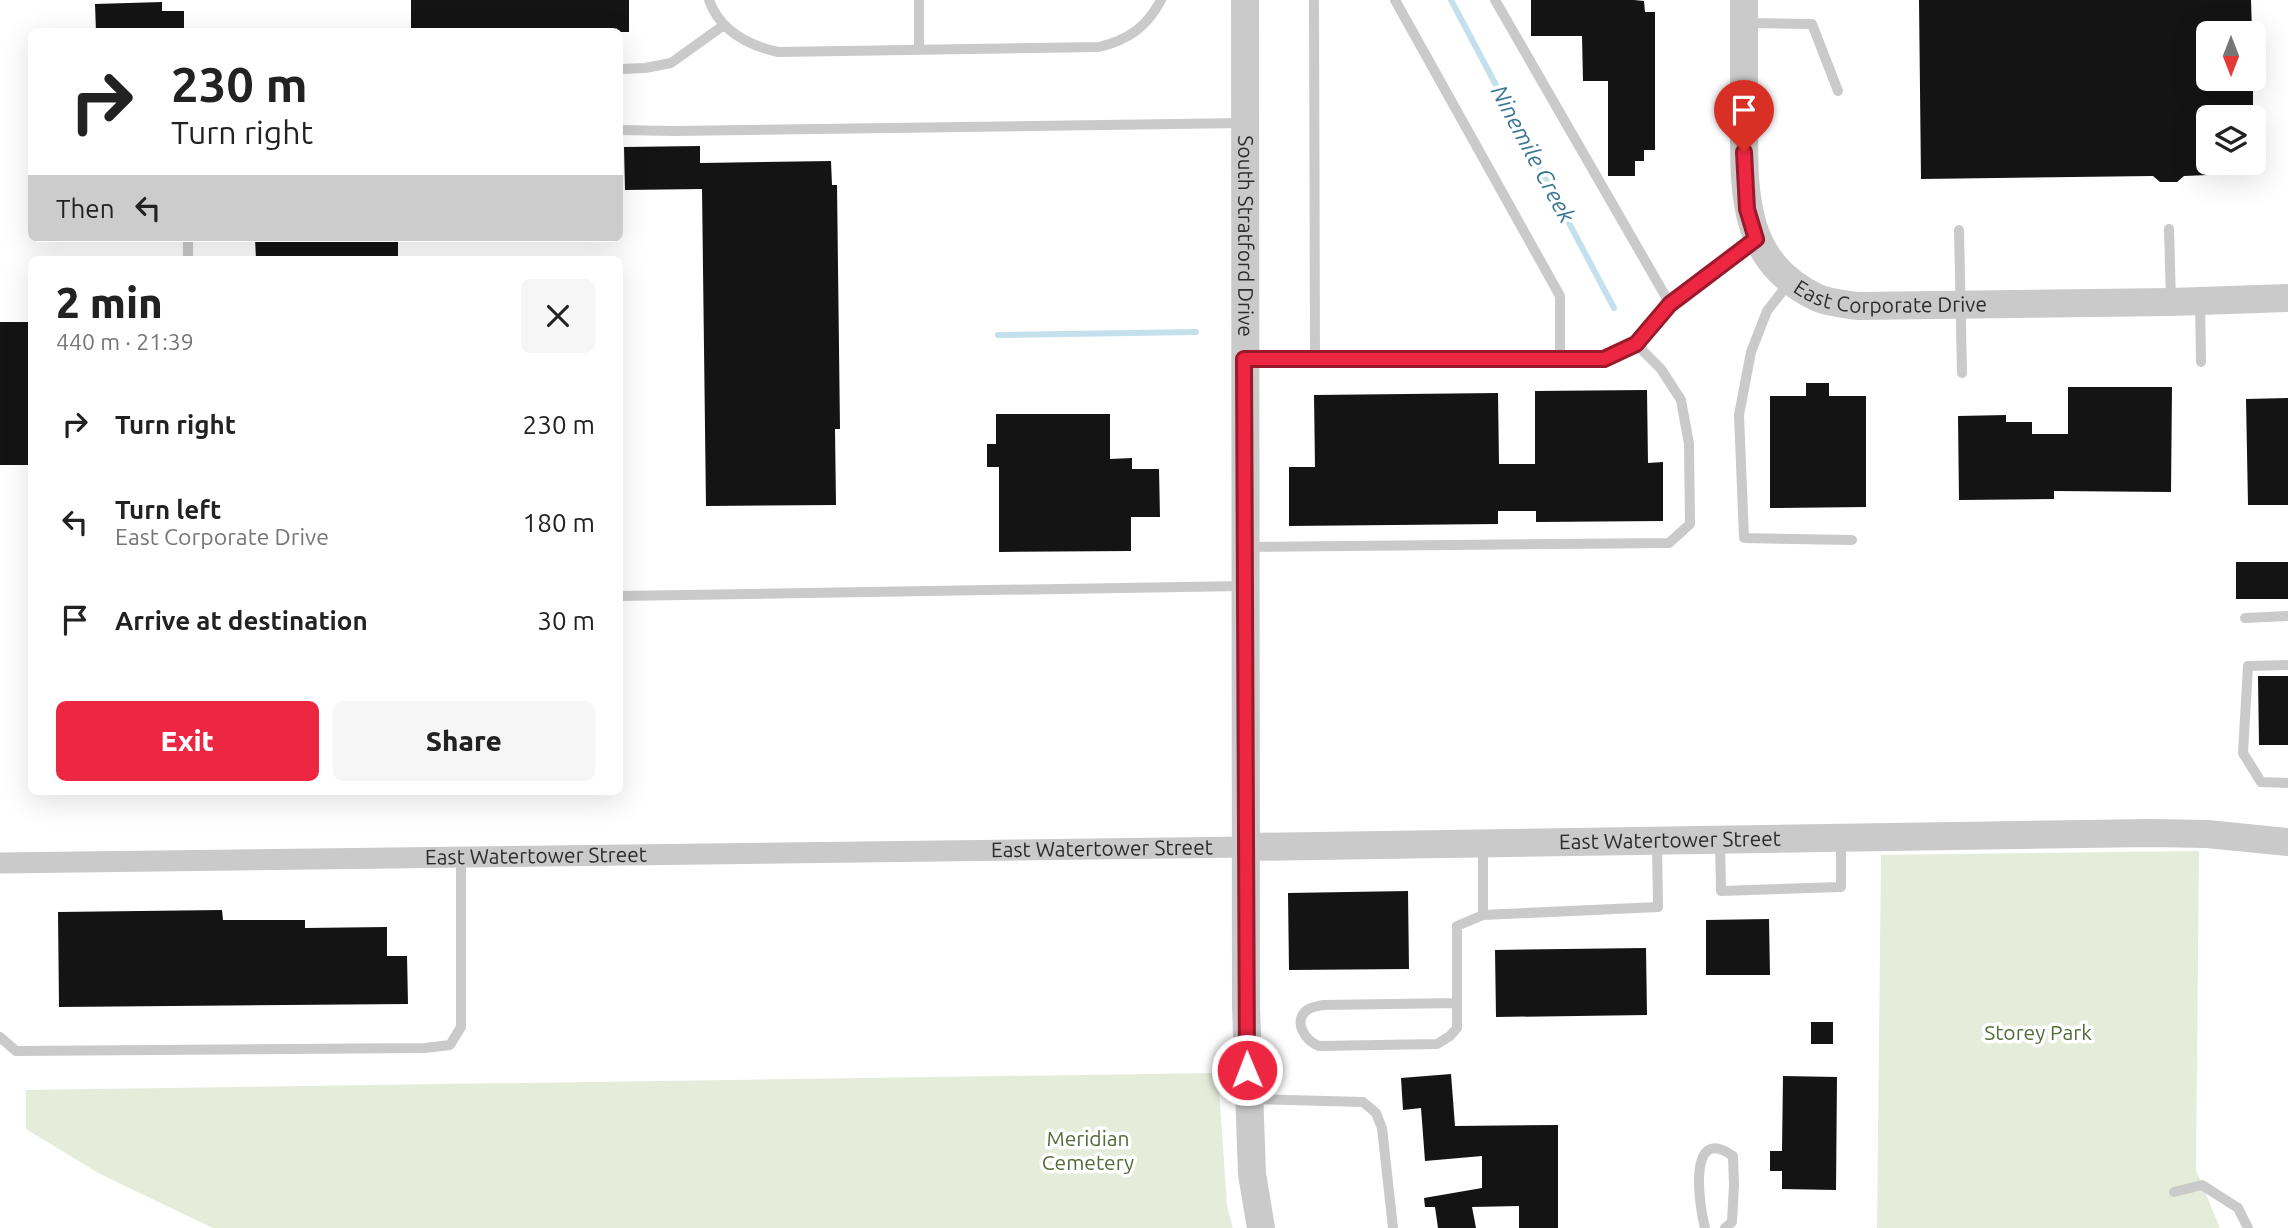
<!DOCTYPE html>
<html lang="en">
<head>
<meta charset="utf-8">
<style>
	:root { --surface:#fff; --page:#f6f6f6; --text:#222; --muted:#767676; --accent:#ed2742 }
	body { margin:0; font-family:Ubuntu,sans-serif; background:var(--page); color:var(--text); height:100vh; display:flex; flex-direction:column; font-size:26px; white-space:nowrap }
	* { box-sizing:border-box; margin:0 }
	p { font-size:23px; color:var(--muted) }
	.icon { flex:none; width:38px; height:38px; fill:none; stroke:currentColor; stroke-width:2; stroke-linecap:round; stroke-linejoin:round }
	.map { position:relative; flex:1; overflow:hidden }
	.sheet { position:absolute; left:28px; top:256px; width:595px; height:539px; display:flex; flex-direction:column; background:var(--surface); border-radius:10px; box-shadow:0 7px 28px #0002 }
	.sheet>* { flex:none }
	.guide { position:absolute; left:28px; top:28px; width:595px; height:214px; border-radius:10px; box-shadow:0 7px 28px #0002; background:#fff; color:var(--text); overflow:hidden }
	.needle { width:46px; rotate:180deg }
	.controls { position:absolute; left:2196px; top:21px; display:grid; gap:14px }
	.controls a { display:grid; place-items:center; width:70px; height:70px; border-radius:10px; background:var(--surface); box-shadow:0 7px 28px #0002; font-size:35px }
	.pin { position:absolute; display:grid; place-items:center; width:60px; height:60px; color:#fff; margin:-72px -30px; border-radius:50% 50% 50% 0; rotate:-45deg; box-shadow:0 0 7px #0007 }
	.pin .icon { rotate:45deg }
	.me { position:absolute; width:77px; margin:-38px; rotate:359deg; stroke-linejoin:round; filter:drop-shadow(0 0 5px #0008) }
	.turn { display:flex; align-items:center; gap:24px; height:147px; padding:0 28px; font-size:32px }
	.turn .icon { width:91px; height:91px; stroke-width:2.5 }
	.turn b { display:block; font-size:49px; line-height:60px }
	.then { display:flex; align-items:center; height:66px; padding:0 28px; background:#0003; gap:14px; font-size:26px }
	.round { display:grid; place-items:center; flex:none; width:74px; height:74px; border-radius:10px; background:var(--page) }
	.headline { display:flex; align-items:center; justify-content:space-between; height:119px; padding:0 28px }
	h1 { font-size:42px; font-weight:800; line-height:52px }
	.primary-button { display:flex; gap:14px; margin-top:auto; padding:14px 28px }
	.primary-button a { flex:1; height:80px; border-radius:10px; background:var(--accent); color:#fff; font-size:28px; font-weight:800; line-height:80px; text-align:center }
	.primary-button a+a { background:var(--page); color:var(--text) }
	ul { padding:0; list-style:none }
	li { display:flex; align-items:center; gap:21px; height:98px; padding:0 28px }
	li div { flex:1 }
	li b { display:block; font-size:26px }
	li em { font-style:normal }
	.map>svg:first-child { display:block }
</style>
</head>
<body>
<div class="map">
<svg width="2288" height="1228" viewBox="0 0 2288 1228">
	<rect width="100%" height="100%" fill="#fff"/>
	<path fill="#e5ecda" d="M2199,851L2196,1170L2220,1228H1877L1881,855Z
		M1218,1073L1227,1206L1233,1228H213L100,1174L26,1129V1090Z"/>
	<g fill="none" stroke-linecap="round" stroke-linejoin="round">
		<path stroke="#c5e0ed" stroke-width="6" d="M1451,0L1614,308
			M998,335L1196,332"/>
	</g>
	<path fill="#141414" d="M411,0H629V32L411,31Z
		M1531,0H1634L1644,1L1645,12H1655V150H1644V161H1635V176H1608V81H1583L1582,36H1531Z
		M1919,0H2251L2252,33H2208V79H2253V117H2208V175L2184,176L2177,182H2160L2153,176L1921,179Z
		M162,2V11H184V32H96L95,4Z
		M700,146V163L831,161L832,185H837L840,429H835L836,505L706,506L702,189L625,190L624,147Z
		M255,238H398V259H256Z
		M0,322H32V465H0Z
		M1806,383H1829V396H1866V507L1770,508V396H1806Z
		M2068,387H2172L2171,492L2054,491V499L1959,500L1958,416L2006,415V422H2032V434H2068Z
		M1647,390L1648,463L1663,462V521L1536,522V511H1498V524L1289,526V467H1315L1314,395L1498,393L1499,464H1535V391Z
		M2288,398V505H2248L2246,399Z
		M996,414H1110V459L1132,458V469H1159L1160,517H1131V551L999,552V467H987V444H996Z
		M2236,562H2288V599H2236Z
		M2258,676H2288V745H2259Z
		M1408,891L1409,969L1289,970L1288,893Z
		M222,910L223,920H305V928L387,927V956H407L408,1004L59,1007L58,912Z
		M1769,919L1770,975H1706V920Z
		M1646,948L1647,1015L1496,1017L1495,950Z
		M1811,1022H1833V1044H1811Z
		M1451,1074L1455,1126L1558,1125V1228H1519V1206L1472,1207L1476,1228H1438L1435,1207H1425L1424,1198L1482,1188V1156L1425,1161L1421,1108L1403,1110L1401,1078Z
		M1783,1076L1837,1077L1836,1190L1782,1189V1171H1770V1151H1782Z"/>
	<g fill="none" stroke-linecap="round" stroke-linejoin="round">
		<path stroke="#cacaca" stroke-width="10" d="M709,0C720,31 747,45 778,52L1099,47C1128,40 1147,27 1161,0
			M1314,0L1315,359
			M1395,0L1560,296V359
			M1495,0L1670,304L1756,239
			M1744,23L1812,24L1838,91
			M919,50V0
			M620,69L645,68L671,63L724,25
			M620,130L674,131L1243,123
			M2169,229L2171,302
			M1959,230L1962,373
			M188,238V259
			M1789,283L1767,311L1751,352L1739,415L1744,538L1852,540
			M2200,301L2201,362
			M1247,359H1604L1636,344L1670,304
			M1246,547L1669,543L1690,524L1689,444L1681,400L1661,369L1636,344
			M620,596L1243,586
			M2245,618L2288,616
			M2288,665L2248,666L2243,753L2261,782L2288,783
			M1720,842L1721,891L1841,887V839
			M1483,846V915L1658,907L1657,843
			M1457,1003L1323,1005C1318,1006 1311,1007 1307,1010C1292,1022 1306,1041 1319,1046L1437,1044L1450,1036L1457,1028V926L1483,915
			M0,1037L16,1051L425,1048L450,1045L461,1027V857
			M1251,1099L1363,1102L1376,1113L1382,1128L1393,1228
			M2174,1192L2202,1185L2238,1208L2248,1228
			M1705,1228C1699,1205 1687,1123 1733,1156L1734,1185L1732,1222L1725,1228"/>
		<path stroke="#cacaca" stroke-width="21" id="s1" d="M0,863L1246,847"/>
		<g stroke="#cacaca" stroke-width="28">
			<path id="s2" d="M1245,0L1246,1006L1252,1174L1261,1228"/>
			<path id="s3" d="M1744,0C1744,43 1744,85 1744,128C1744,198 1744,262 1816,297C1828,303 1845,304 1858,306L2171,302L2288,298"/>
			<path id="s4" d="M1246,847L2150,833L2207,834L2288,842"/>
		</g>
	</g>
	<g fill="none" stroke-linecap="round" stroke-linejoin="round">
		<g stroke="#9a192b" stroke-width="18">
			<path id="route" d="M1247,1070L1244,359H1604L1636,344L1670,304L1756,239L1747,209L1744,152"/>
		</g>
		<use href="#route" stroke="#ed2742" stroke-width="12"/>
	</g>
	<g text-anchor="middle" stroke-width="7" stroke-linejoin="round" paint-order="stroke">
		<g font-size="21" fill="#2d2d2d" stroke="#fff">
			<text dy="7" stroke="none"><textPath href="#s2" startOffset="236">South Stratford Drive</textPath></text>
			<text dy="7" stroke="none"><textPath href="#s3" startOffset="399">East Corporate Drive</textPath></text>
			<text dy="7" stroke="none"><textPath href="#s4" startOffset="424">East Watertower Street</textPath></text>
			<text dy="7" stroke="none"><textPath href="#s1" startOffset="1102">East Watertower Street</textPath></text>
			<text dy="7" stroke="none"><textPath href="#s1" startOffset="536">East Watertower Street</textPath></text>
		</g>
		<g font-size="21" fill="#536b39" stroke="#fff">
			<text x="2038" y="1040">Storey Park</text>
			<text x="1088" y="1146">Meridian<tspan x="1088" dy="24">Cemetery</tspan></text>
		</g>
		<g font-size="23" font-style="italic" fill="#387593" stroke="#fff">
			<text transform="translate(1533 154) rotate(62)" y="8">Ninemile Creek</text>
		</g>
	</g>
</svg>
<div class="controls">
<a><svg class="needle" viewBox="-14 -14 28 28"><path d="M0-13l5 13h-10z" fill="#e53935"/><path d="M0 13l5-13h-10z" fill="#767676"/></svg></a>
<a><svg class="icon" aria-label="layers" viewBox="0 0 24 24"><path d="M12 4l9 5-9 5-9-5zM3 14l9 5 9-5"/></svg></a>
</div>
<div class="pin" style="left:1744px;top:152px;background:#d93025"><svg class="icon" aria-label="arrive" viewBox="0 0 24 24"><path d="M6 21V4h12l-3 4 3 4H6"/></svg></div>
<svg class="me" style="left:1247px;top:1070px" viewBox="-20 -20 40 40"><circle r="17" fill="#ed2742" stroke="#fff" stroke-width="3"/><path d="M0-11L8 9 0 5-8 9z" fill="#fff"/></svg>
<div class="guide">
<div class="turn"><svg class="icon" aria-label="right" viewBox="0 0 24 24"><path d="M7 20v-9h11M14 6l5 5-5 5"/></svg><div><b>230 m</b>Turn right</div></div>
<div class="then">Then<svg class="icon" aria-label="left" viewBox="0 0 24 24"><path d="M17 20v-9H6M10 6l-5 5 5 5"/></svg></div>
</div>
<section class="sheet">
<div class="headline"><div><h1>2 min</h1><p>440 m · 21:39</p></div><a class="round"><svg class="icon" aria-label="close" viewBox="0 0 24 24"><path d="M6 6l12 12M18 6L6 18"/></svg></a></div>
<ul>
<li><svg class="icon" aria-label="right" viewBox="0 0 24 24"><path d="M7 20v-9h11M14 6l5 5-5 5"/></svg><div><b>Turn right</b></div><em>230 m</em></li>
<li><svg class="icon" aria-label="left" viewBox="0 0 24 24"><path d="M17 20v-9H6M10 6l-5 5 5 5"/></svg><div><b>Turn left</b><p>East Corporate Drive</p></div><em>180 m</em></li>
<li><svg class="icon" aria-label="arrive" viewBox="0 0 24 24"><path d="M6 21V4h12l-3 4 3 4H6"/></svg><div><b>Arrive at destination</b></div><em>30 m</em></li>
</ul>
<div class="primary-button"><a>Exit</a><a>Share</a></div>
</section>
</div>
</body>
</html>
